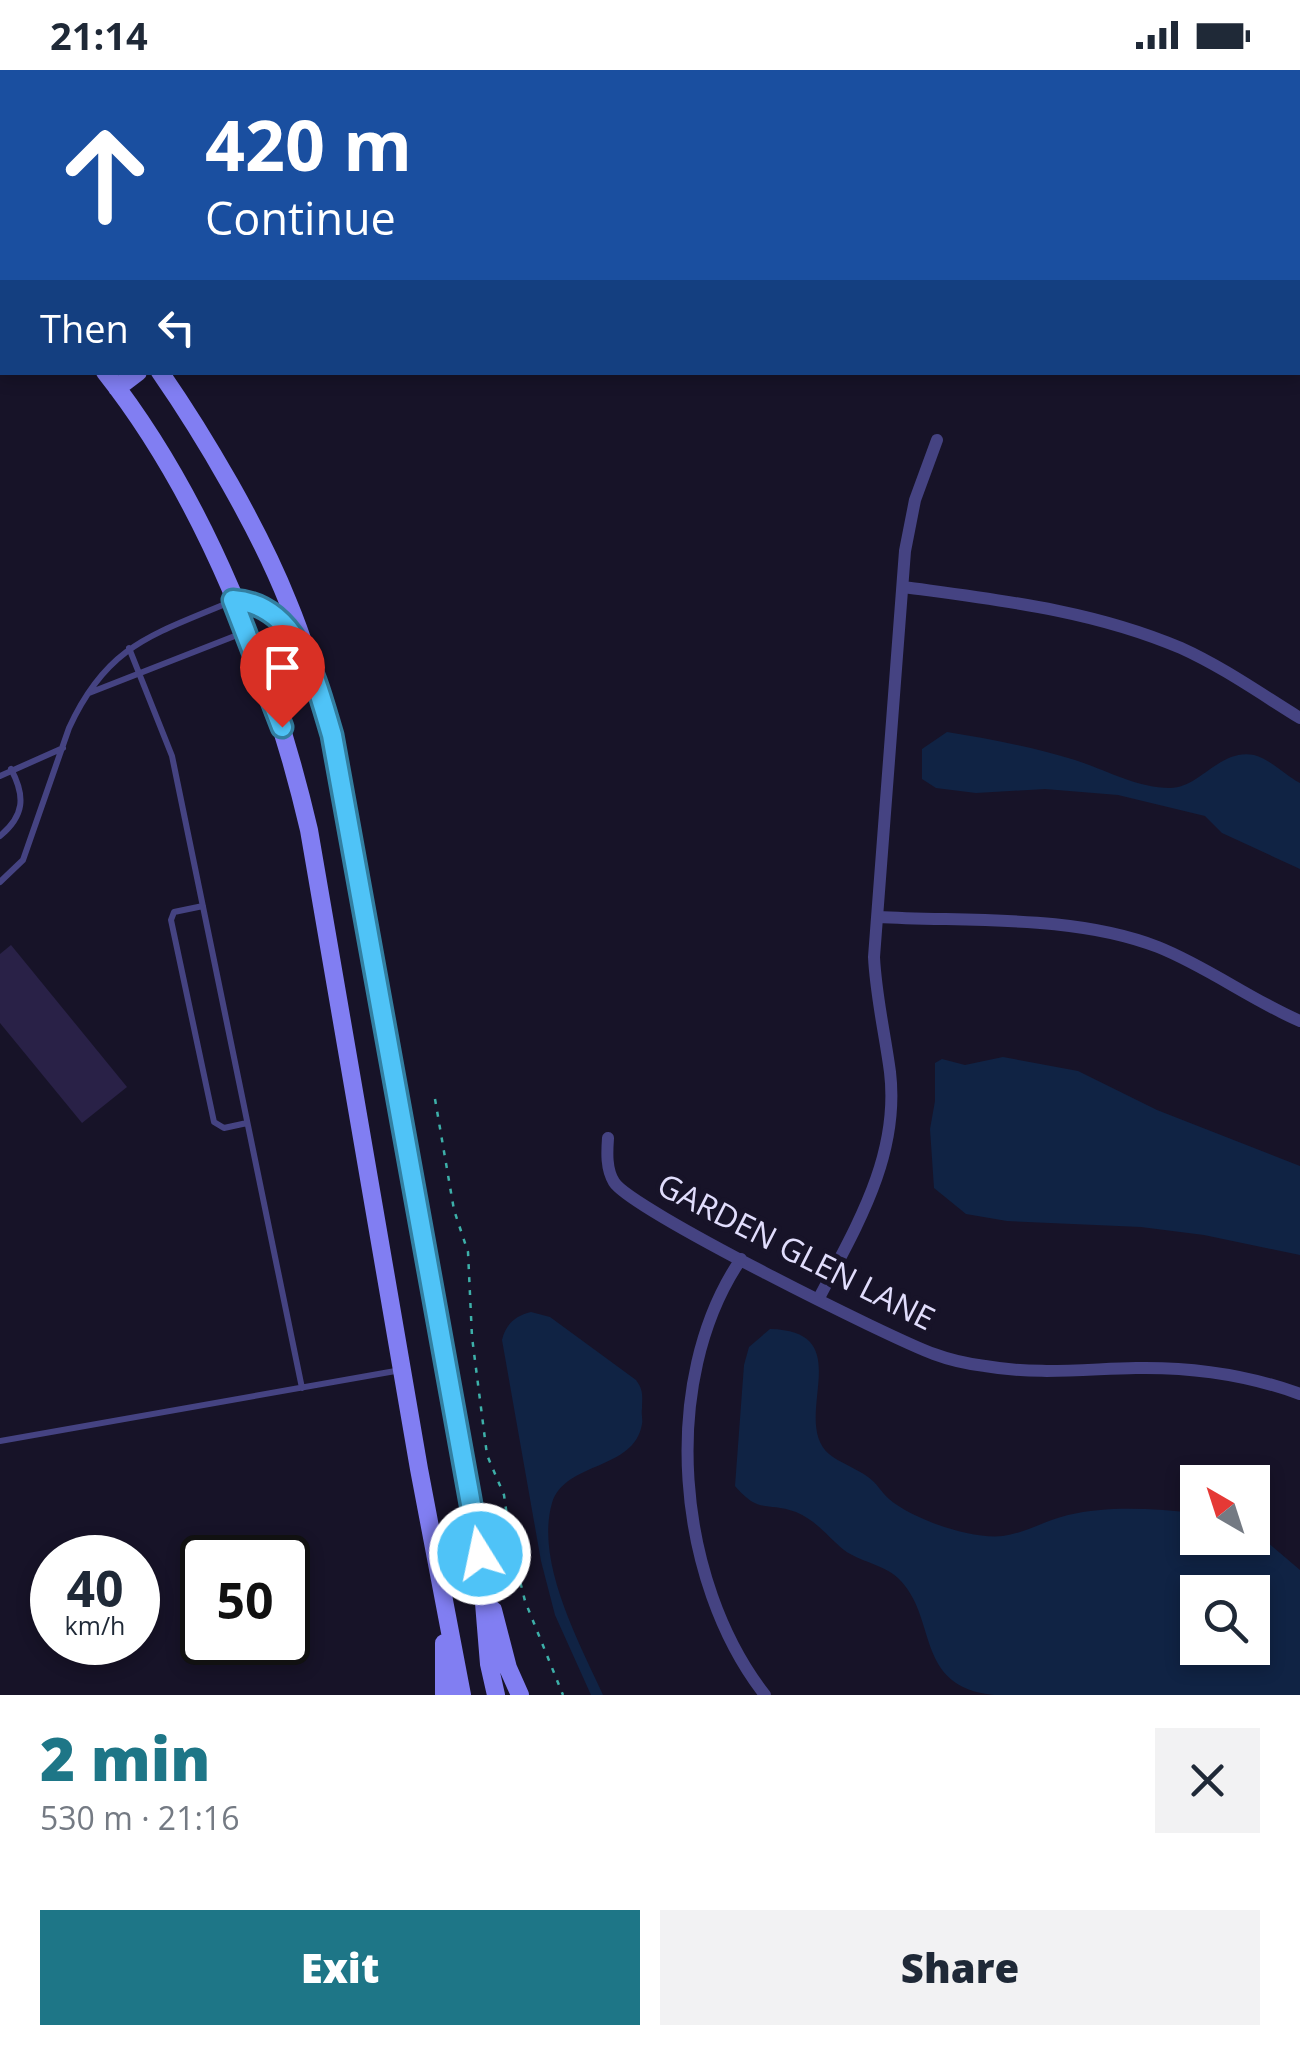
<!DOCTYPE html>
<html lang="en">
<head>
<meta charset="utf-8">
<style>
	:root { --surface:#fff; --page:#f2f2f3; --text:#1f2937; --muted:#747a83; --accent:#1e7687 }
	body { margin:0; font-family:"Open Sans",sans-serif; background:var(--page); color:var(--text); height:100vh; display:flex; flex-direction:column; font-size:38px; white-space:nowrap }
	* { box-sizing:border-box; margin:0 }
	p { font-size:32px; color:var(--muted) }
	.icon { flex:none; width:55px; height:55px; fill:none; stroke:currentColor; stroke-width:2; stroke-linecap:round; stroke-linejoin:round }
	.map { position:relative; height:1625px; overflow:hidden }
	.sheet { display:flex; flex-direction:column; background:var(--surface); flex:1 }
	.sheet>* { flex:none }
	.guide { position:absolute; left:0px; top:0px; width:1300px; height:305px; box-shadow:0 5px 15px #0003; background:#1a4fa0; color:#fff; overflow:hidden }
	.needle { width:65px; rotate:321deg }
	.fabs { position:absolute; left:1180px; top:1395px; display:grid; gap:20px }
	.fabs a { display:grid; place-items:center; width:90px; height:90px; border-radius:0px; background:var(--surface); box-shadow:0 5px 15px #0003; font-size:50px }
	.speed { position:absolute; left:30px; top:1465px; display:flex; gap:20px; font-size:50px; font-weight:700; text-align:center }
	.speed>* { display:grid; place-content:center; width:130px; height:130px; border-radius:50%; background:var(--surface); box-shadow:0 5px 15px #0003; line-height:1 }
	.speed small { font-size:25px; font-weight:400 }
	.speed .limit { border:5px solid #111; border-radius:15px; background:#fff; color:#111 }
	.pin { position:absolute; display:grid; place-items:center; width:85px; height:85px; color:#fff; margin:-102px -42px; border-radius:50% 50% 50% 0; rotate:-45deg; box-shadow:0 0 10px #0007 }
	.pin .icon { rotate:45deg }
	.me { position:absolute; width:110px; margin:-55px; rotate:350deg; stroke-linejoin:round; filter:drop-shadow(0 0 8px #0008) }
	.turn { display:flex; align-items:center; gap:35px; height:210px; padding:0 40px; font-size:45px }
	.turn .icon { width:130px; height:130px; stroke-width:2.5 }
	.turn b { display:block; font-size:70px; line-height:85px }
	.then { display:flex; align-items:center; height:95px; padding:0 40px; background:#0003; gap:20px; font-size:38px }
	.round { display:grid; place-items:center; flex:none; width:105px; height:105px; border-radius:0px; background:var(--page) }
	.headline { display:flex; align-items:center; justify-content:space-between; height:170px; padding:0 40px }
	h1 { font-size:60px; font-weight:800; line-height:75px; color:var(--accent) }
	.cta { display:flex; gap:20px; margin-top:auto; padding:20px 40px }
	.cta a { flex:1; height:115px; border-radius:0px; background:var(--accent); color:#fff; font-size:40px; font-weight:800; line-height:115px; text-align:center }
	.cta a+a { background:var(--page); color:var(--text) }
	.status { display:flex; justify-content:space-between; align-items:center; height:70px; padding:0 50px; background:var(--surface); direction:ltr }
	.status svg { height:28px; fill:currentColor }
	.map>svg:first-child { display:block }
</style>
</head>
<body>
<div class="status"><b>21:14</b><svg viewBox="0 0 49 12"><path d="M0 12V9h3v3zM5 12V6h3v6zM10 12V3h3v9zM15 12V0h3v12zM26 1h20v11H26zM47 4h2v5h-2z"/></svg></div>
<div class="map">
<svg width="1300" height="1625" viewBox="0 0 1300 1625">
	<rect width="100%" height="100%" fill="#171328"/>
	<path fill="#102344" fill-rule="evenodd" d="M947,662C990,669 1033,677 1075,690C1106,700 1137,718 1170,718C1200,718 1220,678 1254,685C1270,689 1285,705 1300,713V799L1222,763L1205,746L1118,725L1045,719L976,723L936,718L922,709V679Z
		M1003,987L1078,1001L1157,1040L1300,1096V1185L1204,1165L1141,1157L1007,1151L966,1144L934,1118L930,1059L935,1031V993L942,989L965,995Z
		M531,1242L550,1247L636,1310C644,1321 642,1326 642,1339C641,1343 643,1350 642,1354C634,1401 565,1391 552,1433C535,1492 579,1572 603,1625H591L555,1545L541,1491L502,1270C506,1254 515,1246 531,1242Z
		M770,1259C861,1261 789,1349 829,1384C840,1393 856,1398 868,1407C877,1413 881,1422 889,1429C912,1449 972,1470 1003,1466C1025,1463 1047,1450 1068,1445C1111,1435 1155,1439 1197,1443L1198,1468H1252L1253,1460L1300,1500V1625H994C913,1617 939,1547 898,1508C883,1494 860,1492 844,1480C827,1466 817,1451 796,1442C766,1431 760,1445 735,1416L744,1295L749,1277ZM1252,1522V1578H1198V1522Z"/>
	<path fill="#292147" d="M11,875L127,1017L82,1053L0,953V884Z"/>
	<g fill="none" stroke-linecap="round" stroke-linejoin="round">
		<path stroke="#3db0a9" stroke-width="2.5" stroke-dasharray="5 8" stroke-linecap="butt" d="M1189,0L1192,2
			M1298,122L1300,124
			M435,1029L454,1140L468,1182L472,1267L487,1385L504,1425L511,1475L525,1531L563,1625"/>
		<path stroke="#454382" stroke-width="6" d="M129,578L172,686L302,1318
			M89,623L245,562
			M0,706L63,678
			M0,766C24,746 26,727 11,699
			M0,812L23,790L69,658C107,575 152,565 230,532
			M203,836L174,842L171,850L214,1052L224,1058L247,1053
			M0,1371L401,1300"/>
		<path stroke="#454382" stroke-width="12" d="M904,517C999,530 1092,540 1181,578C1223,597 1261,624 1300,648
			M878,847C968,852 1073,844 1158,877C1208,897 1251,930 1300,951
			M608,1068C607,1082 606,1099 614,1112C630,1139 892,1269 934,1284C950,1290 968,1294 985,1296C1036,1305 1086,1299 1136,1298C1192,1297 1248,1305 1300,1324
			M741,1189C658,1311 676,1511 765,1625
			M819,1228C856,1157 900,1086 890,1002C885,964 876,927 874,887L905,481L915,430L937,370"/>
		<path stroke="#817ef2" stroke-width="18" d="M0,108L2,111
			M0,175L2,178
			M105,302C206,430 272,602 309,760L419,1399L462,1625
			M160,302C205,367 259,459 288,532C306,575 319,620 331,665L480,1484L489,1594L496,1625
			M117,318L138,302
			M233,530C263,532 280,546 296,571
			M493,1540L508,1598L520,1625
			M444,1625V1573"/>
	</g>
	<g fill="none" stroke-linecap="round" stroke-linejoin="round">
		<g stroke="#337fa1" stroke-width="25">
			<path id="route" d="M282,657L233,530C299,534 316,612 332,665L480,1484"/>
		</g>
		<use href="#route" stroke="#4fc3f7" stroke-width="18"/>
	</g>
	<g text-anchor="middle" stroke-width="10" stroke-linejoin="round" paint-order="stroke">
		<g font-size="32" fill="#e1ddfc" stroke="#171328">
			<text transform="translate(796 1182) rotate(27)" y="11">GARDEN GLEN LANE</text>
		</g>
	</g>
</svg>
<div class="fabs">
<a><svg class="needle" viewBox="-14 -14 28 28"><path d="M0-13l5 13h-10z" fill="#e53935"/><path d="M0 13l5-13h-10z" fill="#747a83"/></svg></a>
<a><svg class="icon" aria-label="search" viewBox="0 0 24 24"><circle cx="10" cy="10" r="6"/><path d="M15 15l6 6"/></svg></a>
</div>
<div class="speed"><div>40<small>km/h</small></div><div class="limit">50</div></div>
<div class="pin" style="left:282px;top:657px;background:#d93025"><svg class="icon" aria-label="arrive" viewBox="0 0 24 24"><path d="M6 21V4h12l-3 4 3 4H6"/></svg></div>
<svg class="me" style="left:480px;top:1484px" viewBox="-20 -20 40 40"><circle r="17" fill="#4fc3f7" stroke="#fff" stroke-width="3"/><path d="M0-11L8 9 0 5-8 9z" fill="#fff"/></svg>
<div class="guide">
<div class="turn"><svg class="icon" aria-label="ahead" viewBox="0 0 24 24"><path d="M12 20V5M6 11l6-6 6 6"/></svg><div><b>420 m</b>Continue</div></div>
<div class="then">Then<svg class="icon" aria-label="left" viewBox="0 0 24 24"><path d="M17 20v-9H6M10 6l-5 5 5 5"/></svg></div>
</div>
</div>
<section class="sheet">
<div class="headline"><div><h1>2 min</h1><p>530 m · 21:16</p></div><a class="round"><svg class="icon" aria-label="close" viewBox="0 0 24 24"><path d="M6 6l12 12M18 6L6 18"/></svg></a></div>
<div class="cta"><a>Exit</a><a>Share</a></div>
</section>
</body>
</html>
